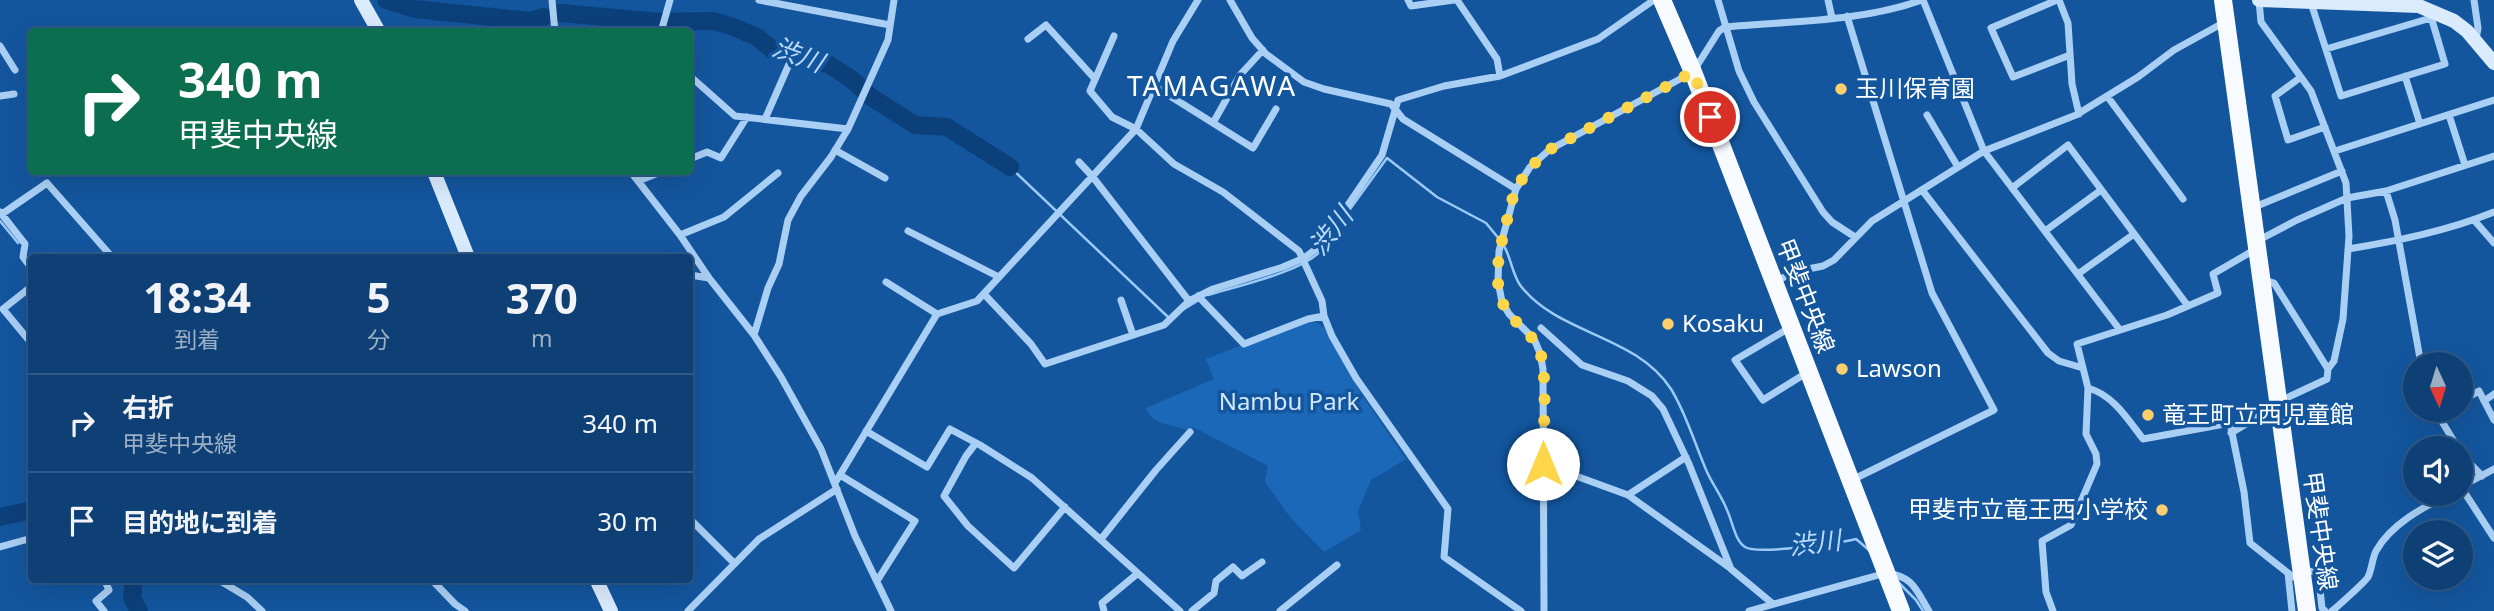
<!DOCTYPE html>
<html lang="ja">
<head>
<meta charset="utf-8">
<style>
	:root { --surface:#0e4076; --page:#17477b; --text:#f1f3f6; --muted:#9bafc5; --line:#2e5988 }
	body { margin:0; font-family:"Noto Sans","Noto Sans JP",sans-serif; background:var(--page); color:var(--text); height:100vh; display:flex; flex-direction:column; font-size:26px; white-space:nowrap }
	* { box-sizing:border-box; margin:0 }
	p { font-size:23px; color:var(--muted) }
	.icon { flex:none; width:38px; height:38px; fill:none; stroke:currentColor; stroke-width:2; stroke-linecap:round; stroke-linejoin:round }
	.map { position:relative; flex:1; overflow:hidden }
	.panel { position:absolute; left:28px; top:254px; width:665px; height:329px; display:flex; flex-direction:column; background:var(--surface); border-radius:7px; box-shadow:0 7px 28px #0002,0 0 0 2px var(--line) }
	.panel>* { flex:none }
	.guide { position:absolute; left:28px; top:28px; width:665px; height:147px; border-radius:7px; box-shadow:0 7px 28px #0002,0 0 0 2px var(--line); background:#0b6e4f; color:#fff; overflow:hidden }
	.needle { width:46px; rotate:176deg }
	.controls { position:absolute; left:2403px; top:352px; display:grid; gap:14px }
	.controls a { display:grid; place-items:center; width:70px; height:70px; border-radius:50%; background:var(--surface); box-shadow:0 7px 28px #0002,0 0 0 2px var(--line); font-size:35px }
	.pin { position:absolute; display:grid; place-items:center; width:60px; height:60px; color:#fff; margin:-30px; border:4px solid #fff; border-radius:50%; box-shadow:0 2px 7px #0007 }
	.me { position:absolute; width:77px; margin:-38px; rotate:0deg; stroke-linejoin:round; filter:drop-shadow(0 0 5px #0008) }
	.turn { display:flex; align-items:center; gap:24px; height:147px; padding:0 35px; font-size:32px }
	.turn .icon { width:91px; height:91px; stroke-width:2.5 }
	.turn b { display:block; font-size:49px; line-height:60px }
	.eta { display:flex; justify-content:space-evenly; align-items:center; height:119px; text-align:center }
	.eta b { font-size:42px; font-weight:700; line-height:49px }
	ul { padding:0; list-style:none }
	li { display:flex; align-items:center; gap:21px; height:98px; padding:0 35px; border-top:2px solid var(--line) }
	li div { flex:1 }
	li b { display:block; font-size:26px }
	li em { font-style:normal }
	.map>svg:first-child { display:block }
</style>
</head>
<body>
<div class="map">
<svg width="2494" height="611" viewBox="0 0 2494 611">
	<rect width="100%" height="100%" fill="#13569e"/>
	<path fill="#1b68b8" d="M1309,322L1317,323L1325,328L1362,395L1406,459L1371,480L1358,511L1361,530L1324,552L1290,517L1265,482L1268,466L1193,427L1186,430C1171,423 1152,426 1146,408L1214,379L1206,359L1239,346L1246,347Z"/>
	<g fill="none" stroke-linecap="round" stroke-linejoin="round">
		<path stroke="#9ccaf7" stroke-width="2.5" d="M1010,167L1168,317
			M1345,216L1387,158L1437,197L1486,223L1500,240
			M0,221L18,243
			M1504,246C1511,258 1512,273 1520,285C1558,335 1635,334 1671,389C1687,415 1695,445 1707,472C1713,485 1722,497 1727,510C1732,520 1735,541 1745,547C1758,555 1839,543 1856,539L1870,551
			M31,257L32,258
			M1208,295C1237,286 1307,271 1323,248
			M1184,309L1199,300
			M1898,582L1916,600L1923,611"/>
		<path stroke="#0c407b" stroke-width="18" d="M386,0L415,9L530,21L544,17
			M561,13L660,22L714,21L736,28L757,37L774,51L828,64L850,78L871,97L915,125L947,127L1010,167
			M0,517L32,510
			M134,579L132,598L139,611"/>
		<path stroke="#aacff4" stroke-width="7" d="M552,0L555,32
			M759,0L890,25
			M1230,0L1252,38L1266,54L1304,82L1324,89L1391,104L1403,119L1516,189
			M1408,0L1411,6L1454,0
			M1457,0L1497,59L1500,76
			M1718,0L1739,71L1754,102L1823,212L1832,222L1855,237
			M1828,0L1832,18
			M1923,0L1984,151L2120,330
			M2057,0L1991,28L2013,77L2070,55
			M2059,0L2068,23L2072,84L2079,114
			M2474,0L2478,28L2476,39
			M2259,1L2261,22L2311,91L2346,183L2349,236L2343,319L2334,361L2328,369
			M2311,3L2341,96L2445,64L2429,10
			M1847,16L1932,293L1994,410L1852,480
			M661,32L670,0
			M1114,36L1090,91L1112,117L1136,129L1174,164L1223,192L1299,251L1322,301L1324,316L1332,336L1356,378L1448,509L1444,557L1521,611
			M1028,39L1046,25L1095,79
			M0,46L15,70
			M2326,49L2431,18
			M690,76L735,116L848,129
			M2405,76L2420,124
			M2301,77L2275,96L2288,140L2325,127
			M1154,86L1253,148L1276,109
			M0,96L14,94
			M2107,96L2183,199
			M1927,115L1958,167
			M2449,115L2465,165
			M765,119L790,62
			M1213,123L1240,75L1263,50
			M835,150L885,178
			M2335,151L2494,100
			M690,159L707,152L721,158L747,117
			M1079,162L1092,176L1189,301
			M631,172L680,235L709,278L754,335L781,377L821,449L855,536L891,611
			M638,181L661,172
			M2012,188L2068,145L2188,306
			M1922,190L2048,353L2059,361L2083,368
			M2386,191L2395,220L2421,364
			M2252,208L2342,171
			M0,212L25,244L23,257L32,269
			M2,214L47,183L112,257
			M2474,220L2494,243
			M908,231L999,277
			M2045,231L2101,190
			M680,235L724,217L778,173
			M2259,240L2297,220L2347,198L2386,191L2494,156
			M2348,249C2397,241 2447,231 2494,212
			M2078,274L2134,234
			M690,275L709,278
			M2264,280L2274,283L2328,369L2327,379L2280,401
			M1774,281L1803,270L1823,266L1834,260L1872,221L1984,151L2076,115L2138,77L2174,50L2223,23
			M886,282L937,314
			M32,286L3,309L32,344
			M984,294L1031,344L1045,364L1164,325L1189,301L1213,289L1283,267L1304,258L1320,246L1382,155L1398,100L1444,86L1500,76L1598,39L1654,0
			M1198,296L1244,344L1308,319L1324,316
			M1121,300L1133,335
			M1791,327L1735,360L1763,400L1808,372
			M1541,328L1582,365L1628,381L1652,396L1663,409L1689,464L1731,569L1773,604
			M754,335L768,288L779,264L788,220L801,196L831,157L848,129L888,40L894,0
			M2088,388C2113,395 2127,418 2143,439L2230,423L2244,492L2250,543L2293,577H2301
			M2484,401L2494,394
			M2460,402L2479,391L2494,420
			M2435,410L2458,448
			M866,431L927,467L950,429L980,445L1032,478L1180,611
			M2231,433L2266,412L2278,408
			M976,443L966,456L944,496L968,526L1014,568L1065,507
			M2460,453L2482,476
			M1543,464L1628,495L1730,568
			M840,475L915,521L877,581
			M835,483L937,314L977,301L1136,129L1173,41L1198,0
			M2460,487L2494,469
			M2461,487L2494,538
			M1628,495L1686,457
			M690,519L733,562
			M1101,539L1156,470L1190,432
			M0,547L32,538
			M2301,572L2318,571L2322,608L2325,611
			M2288,573L2292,611
			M217,579L247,597L262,611
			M431,579L455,604L465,611
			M104,611L96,601L109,590L104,579
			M688,611L759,539L837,489
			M1104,611L1102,603L1137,574
			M1192,611L1214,593L1216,581L1233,567L1242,576L1262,562
			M1280,611L1337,565
			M1544,611L1543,369L1540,353L1534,339L1509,314L1502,302L1498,281L1499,251L1516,189L1530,167L1549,150L1693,72L1719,31L1725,27C1790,21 1861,22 1922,0
			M1749,611L1886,573C1913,576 1916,590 1929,611
			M2053,611L2046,592L2042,541L2071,525L2097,464L2096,454L2086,434L2088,388L2077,344L2167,315L2218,293L2213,274L2256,249
			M2332,611C2337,607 2366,581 2368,577C2372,569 2372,559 2376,551C2391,524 2424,507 2449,494"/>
		<path stroke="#daebfd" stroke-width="14" d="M361,0L379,32
			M2259,0L2419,6L2454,21L2467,31L2494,63
			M434,172L468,257
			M596,579L611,611"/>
		<path stroke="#f7fbff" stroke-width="18" d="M1662,0L1693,72L1901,611
			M2223,0L2307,611"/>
	</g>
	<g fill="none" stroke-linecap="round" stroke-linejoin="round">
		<path stroke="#ffd54a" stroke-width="12" stroke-dasharray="0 21.6" d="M1543,464C1543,436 1548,376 1540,352C1533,332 1513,324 1504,306C1491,277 1501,245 1508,216C1511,207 1512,195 1518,186C1526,171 1536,161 1549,150L1693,72L1710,117"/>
	</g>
	<g fill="#ffcf6d" stroke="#13569e" stroke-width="2.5">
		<circle cx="1841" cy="89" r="7"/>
		<circle cx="1668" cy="324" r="7"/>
		<circle cx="1842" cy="369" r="7"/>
		<circle cx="2148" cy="415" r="7"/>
		<circle cx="2162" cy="510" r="7"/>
	</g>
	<g text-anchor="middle" stroke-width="7" stroke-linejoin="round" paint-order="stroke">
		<g font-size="24" fill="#fff" stroke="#13569e" text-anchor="start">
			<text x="1855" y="97">玉川保育園</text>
			<text x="1682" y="332">Kosaku</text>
			<text x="1856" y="377">Lawson</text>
			<text x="2162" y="423">竜王町立西児童館</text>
			<text x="2148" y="518" text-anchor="end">甲斐市立竜王西小学校</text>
		</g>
		<g font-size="24" fill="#fff" stroke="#13569e">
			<text transform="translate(1805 296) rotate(69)" y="8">甲斐中央線</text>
			<text transform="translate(2320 531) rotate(82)" y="8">甲斐中央線</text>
		</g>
		<g font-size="24" fill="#d3e8fe" stroke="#13569e">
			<text x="1289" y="410">Nambu Park</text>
		</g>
		<g font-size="26" font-style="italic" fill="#b7d9fa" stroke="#13569e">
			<text transform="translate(798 55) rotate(20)" y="9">渋川</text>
			<text transform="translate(1331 231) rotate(-52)" y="9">渋川</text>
			<text transform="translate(1815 543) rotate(-7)" y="9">渋川</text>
		</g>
		<g font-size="28" letter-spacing="2" fill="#fff" stroke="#13569e">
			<text x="1212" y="96">TAMAGAWA</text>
		</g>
	</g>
</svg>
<div class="controls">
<a><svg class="needle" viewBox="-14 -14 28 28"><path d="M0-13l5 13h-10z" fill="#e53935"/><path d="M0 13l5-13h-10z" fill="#9bafc5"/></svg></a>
<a><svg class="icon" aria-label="sound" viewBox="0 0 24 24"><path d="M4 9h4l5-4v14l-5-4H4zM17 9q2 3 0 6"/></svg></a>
<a><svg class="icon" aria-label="layers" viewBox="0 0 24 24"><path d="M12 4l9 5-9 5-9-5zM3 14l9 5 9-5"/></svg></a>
</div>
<div class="pin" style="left:1710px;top:117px;background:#d93025"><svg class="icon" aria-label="arrive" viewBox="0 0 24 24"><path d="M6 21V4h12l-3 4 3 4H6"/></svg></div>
<svg class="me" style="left:1543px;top:464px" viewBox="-20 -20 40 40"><circle r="19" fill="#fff"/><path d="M0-13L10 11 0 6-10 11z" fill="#ffd54a"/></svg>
<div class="guide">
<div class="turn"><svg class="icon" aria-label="right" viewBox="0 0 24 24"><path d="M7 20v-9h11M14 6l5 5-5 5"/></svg><div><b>340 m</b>甲斐中央線</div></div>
</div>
<section class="panel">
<div class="eta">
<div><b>18:34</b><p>到着</p></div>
<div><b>5</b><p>分</p></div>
<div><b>370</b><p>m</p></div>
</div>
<ul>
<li><svg class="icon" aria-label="right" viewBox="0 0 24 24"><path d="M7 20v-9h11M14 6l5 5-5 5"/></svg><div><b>右折</b><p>甲斐中央線</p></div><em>340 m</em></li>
<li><svg class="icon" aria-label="arrive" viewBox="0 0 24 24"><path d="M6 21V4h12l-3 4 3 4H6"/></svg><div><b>目的地に到着</b></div><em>30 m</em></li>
</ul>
</section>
</div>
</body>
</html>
